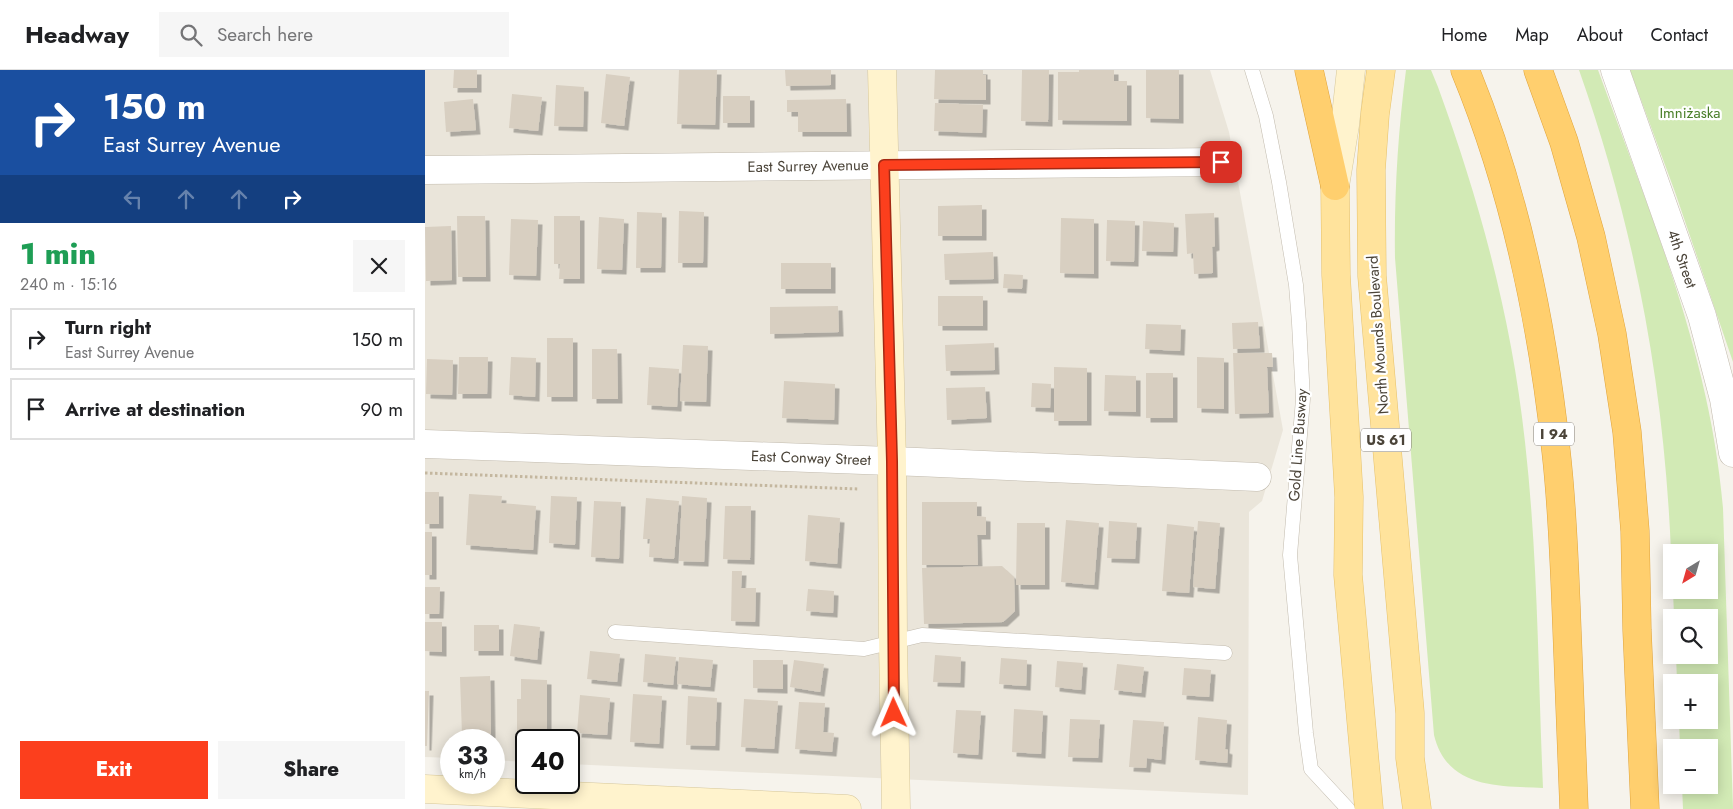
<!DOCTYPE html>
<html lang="en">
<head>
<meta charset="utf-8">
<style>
	:root { --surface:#fff; --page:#f6f6f6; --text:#202124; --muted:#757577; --line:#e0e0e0; --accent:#fc3f1d }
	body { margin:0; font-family:Jost,sans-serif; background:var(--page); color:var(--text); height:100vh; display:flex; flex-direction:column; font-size:19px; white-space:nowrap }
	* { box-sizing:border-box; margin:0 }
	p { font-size:16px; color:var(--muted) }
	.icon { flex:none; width:28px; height:28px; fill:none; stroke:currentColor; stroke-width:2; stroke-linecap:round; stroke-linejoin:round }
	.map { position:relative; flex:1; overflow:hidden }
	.panel { display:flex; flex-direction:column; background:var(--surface); width:425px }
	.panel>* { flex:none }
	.banner { background:#1a4fa0; color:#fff; overflow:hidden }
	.needle { width:32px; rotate:217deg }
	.fabs { position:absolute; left:1238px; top:474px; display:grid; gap:10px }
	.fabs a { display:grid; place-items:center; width:55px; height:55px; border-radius:0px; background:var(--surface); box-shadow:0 2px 12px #0003; font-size:25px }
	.speed { position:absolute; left:15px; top:659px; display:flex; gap:10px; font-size:25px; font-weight:700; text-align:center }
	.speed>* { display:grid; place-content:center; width:65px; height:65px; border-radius:50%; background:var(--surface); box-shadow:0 2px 12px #0003; line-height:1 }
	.speed small { font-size:12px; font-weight:400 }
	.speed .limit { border:2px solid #111; border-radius:8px; background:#fff; color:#111 }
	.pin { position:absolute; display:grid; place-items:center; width:42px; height:42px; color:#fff; margin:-21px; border-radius:10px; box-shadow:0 2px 8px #0006 }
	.me { position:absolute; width:55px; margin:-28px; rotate:359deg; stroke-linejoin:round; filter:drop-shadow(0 0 4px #0008) }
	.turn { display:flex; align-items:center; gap:18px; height:105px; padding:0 20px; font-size:22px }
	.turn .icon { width:65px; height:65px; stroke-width:2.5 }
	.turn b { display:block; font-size:35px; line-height:42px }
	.lanes { display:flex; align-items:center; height:48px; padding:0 20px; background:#0003; justify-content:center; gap:25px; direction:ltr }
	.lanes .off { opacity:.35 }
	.round { display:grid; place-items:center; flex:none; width:52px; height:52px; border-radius:0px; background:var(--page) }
	.headline { display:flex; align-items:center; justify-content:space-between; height:85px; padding:0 20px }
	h1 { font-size:30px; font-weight:800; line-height:38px; color:#1e9e55 }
	.button { display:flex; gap:10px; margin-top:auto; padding:10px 20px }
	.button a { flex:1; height:58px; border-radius:0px; background:var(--accent); color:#fff; font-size:20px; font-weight:800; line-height:58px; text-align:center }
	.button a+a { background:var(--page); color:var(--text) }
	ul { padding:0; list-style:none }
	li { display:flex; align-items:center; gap:15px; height:62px; margin:0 10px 8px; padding:0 10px; border:2px solid var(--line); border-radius:0px }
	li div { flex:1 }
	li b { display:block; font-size:19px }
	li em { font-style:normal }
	header { display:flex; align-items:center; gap:30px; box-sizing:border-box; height:70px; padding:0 25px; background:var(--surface); border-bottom:1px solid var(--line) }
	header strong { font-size:24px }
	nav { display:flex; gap:28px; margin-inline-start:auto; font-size:18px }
	.search { width:350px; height:45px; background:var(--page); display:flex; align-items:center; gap:12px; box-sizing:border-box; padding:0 18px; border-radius:0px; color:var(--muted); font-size:19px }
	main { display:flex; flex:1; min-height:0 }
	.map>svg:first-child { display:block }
</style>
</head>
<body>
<header>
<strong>Headway</strong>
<div class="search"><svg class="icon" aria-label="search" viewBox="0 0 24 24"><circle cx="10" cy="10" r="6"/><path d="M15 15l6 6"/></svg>Search here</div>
<nav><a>Home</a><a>Map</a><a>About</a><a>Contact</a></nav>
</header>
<main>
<section class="panel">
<div class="banner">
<div class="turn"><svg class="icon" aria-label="right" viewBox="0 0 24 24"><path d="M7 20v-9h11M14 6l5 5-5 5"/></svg><div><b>150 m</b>East Surrey Avenue</div></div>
<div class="lanes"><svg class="icon off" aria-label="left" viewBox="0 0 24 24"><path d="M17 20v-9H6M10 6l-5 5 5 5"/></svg><svg class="icon off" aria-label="ahead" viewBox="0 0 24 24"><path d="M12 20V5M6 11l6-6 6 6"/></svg><svg class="icon off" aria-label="ahead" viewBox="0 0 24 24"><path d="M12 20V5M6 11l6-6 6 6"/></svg><svg class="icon" aria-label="right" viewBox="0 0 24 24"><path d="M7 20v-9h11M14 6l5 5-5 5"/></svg></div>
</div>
<div class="headline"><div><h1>1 min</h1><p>240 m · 15:16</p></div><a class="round"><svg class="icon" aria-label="close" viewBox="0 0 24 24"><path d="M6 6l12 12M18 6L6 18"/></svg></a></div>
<ul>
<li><svg class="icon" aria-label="right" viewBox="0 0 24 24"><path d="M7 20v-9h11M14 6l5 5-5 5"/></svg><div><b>Turn right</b><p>East Surrey Avenue</p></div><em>150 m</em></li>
<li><svg class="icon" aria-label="arrive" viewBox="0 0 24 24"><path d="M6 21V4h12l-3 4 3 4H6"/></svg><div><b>Arrive at destination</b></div><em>90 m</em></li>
</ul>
<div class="button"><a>Exit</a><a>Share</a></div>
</section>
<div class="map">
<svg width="1308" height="739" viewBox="0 0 1308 739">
	<defs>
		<filter id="shadow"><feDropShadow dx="4.5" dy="4.5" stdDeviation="0" flood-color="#0004"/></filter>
	</defs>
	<rect width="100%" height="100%" fill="#f6f3ec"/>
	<path fill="#eae5da" d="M0,0H785L804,62L858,360L837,431L824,442L823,725L144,694V670H101V692L69,690V670H26V688L0,687Z"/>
	<path fill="#d2eab5" d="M981,0H1006L1013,17C1055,132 1087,250 1100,372C1113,487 1113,603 1118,718C1074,716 1022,719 1009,665L970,188C969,125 973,62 981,0Z
		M1154,0H1173C1225,144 1285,284 1298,438L1308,739H1258L1257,715H1284V678L1255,677L1254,650H1284V612H1252L1251,585H1284V548L1249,547L1248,520H1284V482H1246C1239,314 1210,159 1154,0Z
		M1205,0H1308V292L1250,122Z"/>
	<path fill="#d8cfc1" filter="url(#shadow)" d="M29,0H52V18H28Z
		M254,0H292L290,55L252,54Z
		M360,0H406V15L361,16Z
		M510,0H558V5H561V30L509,29Z
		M597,0H624L623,52L596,51Z
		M654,0H689V11H702V51L633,50V2H654Z
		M721,0H754V49L721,48Z
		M181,4L205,7L199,56L176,53Z
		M131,15L159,17L158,57L129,56Z
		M87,24L117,27L113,61L84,58Z
		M298,26H325V53H298Z
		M48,29L51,60L21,62L19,32Z
		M421,29L422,62H373V42H362V30Z
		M510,33L558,35L557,63L509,61Z
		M557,135V166H513V136Z
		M254,141L279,142L278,193H253Z
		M212,142L237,143L236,198H211Z
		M789,143L790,176L787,177L788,203L769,204L768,183L762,184L760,144Z
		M32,146H60L61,207H33Z
		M129,146H155V209H134L135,194H129Z
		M174,147L199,149L197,200L172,199Z
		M636,148L669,149V204L635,203Z
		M86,149L113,150L111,206L84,205Z
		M682,150L710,151L709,192L681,191Z
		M718,151L749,153L748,182L717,181Z
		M26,156L27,210L1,211L0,157Z
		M568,182L569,209L520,210L519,184Z
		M356,193H406V219H356Z
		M579,204L598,205L597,219L578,218Z
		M513,226H558V256H513Z
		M413,236L414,262L345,264V237Z
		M833,252L835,278L808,279L807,253Z
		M721,254L756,255L755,281L720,279Z
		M122,268H148V327H122Z
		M569,273L570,300L521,301L520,275Z
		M258,275L283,276L281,332L255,331Z
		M167,279H192L193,329H167Z
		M808,283H847L848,297H842L844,343L810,344Z
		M34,287H63L62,324H33Z
		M86,287L111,288L110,327L84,325Z
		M772,287L799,288V339L772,338Z
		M2,289L28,290L27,325L1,324Z
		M224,297L254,299L252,337L222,335Z
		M629,297L662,298V351H629Z
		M721,303H748V348H721Z
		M680,305L711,306V342L679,341Z
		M359,311L410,314L409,350L357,348Z
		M607,313L626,314L625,338L606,337Z
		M560,317L562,348L522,350L521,318Z
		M0,422H14V454H0Z
		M44,424L77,426L76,433L111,436L108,480L41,475Z
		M126,426L152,427L150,475L124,473Z
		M257,426L282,428L279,492L254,491Z
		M221,428L254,431L249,489L224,487L225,469H218Z
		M169,431L196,432L194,489L166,487Z
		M497,432H552V446L561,447V465H552L553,495H497Z
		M300,436H326L325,490L298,489Z
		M383,445L415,448L412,494L380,491Z
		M641,450L674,453L669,515L636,512Z
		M684,451L712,453L710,489L682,488Z
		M773,451L795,453L790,519L768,517Z
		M592,453H620V515H591Z
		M742,454L769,457L764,523L737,521Z
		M0,462H7V505H0Z
		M577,496L589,507L590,541L578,552L499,554L497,498Z
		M307,501H317L316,518H331L330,552L306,551Z
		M0,517H15L14,544H0Z
		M383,519L409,521L408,543L381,541Z
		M0,552H17V582L0,581Z
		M89,554L115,557L112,590L85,586Z
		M49,555H74V581H49Z
		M165,581L195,584L192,612L162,609Z
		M220,584L251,587L248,615L218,612Z
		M510,585L536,587L535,613L508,612Z
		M254,587L288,590L285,617L252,614Z
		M576,588L602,590L601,616L574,614Z
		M328,590H358V619L328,618Z
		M369,590L399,594L395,622L365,617Z
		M632,591L658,593L656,620L630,617Z
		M692,594L719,597L716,623L689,620Z
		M759,598L786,600L784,627L757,625Z
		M65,606L66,664L37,665L35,607Z
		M96,609L122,610V670H92V629H96Z
		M0,621H4L2,676H0Z
		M208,624L237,626L234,674L205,672Z
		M155,625L185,628L182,665L152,663Z
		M263,626L292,628L290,676L261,675Z
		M319,629L353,631L349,679L316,677Z
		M374,632L400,633L398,662L409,663L407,682L370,679Z
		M589,639L618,641L616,684L587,682Z
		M531,640L556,641L553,685L528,683Z
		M773,647L802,650L800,679L803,680L802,693L770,690Z
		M645,649L675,650L673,688L643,687Z
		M708,650L739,652L736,690L722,688L721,698L704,697Z"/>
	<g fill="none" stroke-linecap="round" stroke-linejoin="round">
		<g stroke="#c2bbae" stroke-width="15">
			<path id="lane" d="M827,0L841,46L854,112L871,215L874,253L878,329L865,485L881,663L886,699L923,739
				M190,562L439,579L497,565L800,583"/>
		</g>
		<g stroke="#c2bbae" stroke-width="29">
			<path id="street" d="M1190,0L1277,246L1299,329L1308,383
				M0,100L796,92
				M0,374L492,392L832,407"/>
		</g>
		<g stroke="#d6c79b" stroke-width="29">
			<path id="secondary" d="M457,0L467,391L468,572L471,739
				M910,116L920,55L926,0
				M0,719L422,739"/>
		</g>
		<g stroke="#e6c16a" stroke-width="29">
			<path id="primary" d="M956,0L950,44L946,100L947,206L985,643V688L992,739
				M910,116L911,205L924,427L923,505L944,739"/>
		</g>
		<g stroke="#e0a43c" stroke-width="29">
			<path id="highway" d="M884,0L910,116
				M1040,0C1090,121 1117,251 1131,381C1137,432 1139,484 1141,535C1144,603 1146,671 1149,739
				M1113,0L1139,72L1166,167L1187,264L1202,362L1210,461L1212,560L1220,739"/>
		</g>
		<path stroke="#c4b79f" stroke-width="3" stroke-dasharray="2.5 2.5" stroke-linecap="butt" d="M0,403L434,419"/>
		<use href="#lane" stroke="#fff" stroke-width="14"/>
		<use href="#street" stroke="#fff" stroke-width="28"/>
		<use href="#secondary" stroke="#fff3cd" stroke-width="28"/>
		<use href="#primary" stroke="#ffe39c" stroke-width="28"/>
		<use href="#highway" stroke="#ffcf6e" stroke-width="28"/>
	</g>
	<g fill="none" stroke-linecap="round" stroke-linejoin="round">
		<g stroke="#a42913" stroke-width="12">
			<path id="route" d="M469,643L467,391L459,95L796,92"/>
		</g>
		<use href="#route" stroke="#fc3f1d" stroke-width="9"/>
	</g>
	<g text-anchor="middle" stroke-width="4.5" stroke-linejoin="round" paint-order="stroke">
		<g fill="#fff" stroke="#817c74" stroke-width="1">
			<rect x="1109" y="352.5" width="40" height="23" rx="4"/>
			<rect x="936" y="358.5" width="50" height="23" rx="4"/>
		</g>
		<g font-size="14" font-weight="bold" fill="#4b4439">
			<text x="1129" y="369">I 94</text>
			<text x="961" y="375">US 61</text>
		</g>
		<g font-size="15" fill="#4a7f2a" stroke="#fff">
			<text x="1265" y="48">Imniżaska</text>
		</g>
		<g font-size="15" fill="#4b4439" stroke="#fff">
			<text transform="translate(383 96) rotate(-1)" y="5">East Surrey Avenue</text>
			<text transform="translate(1257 189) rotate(71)" y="5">4th Street</text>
			<text transform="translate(953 265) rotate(-94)" y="5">North Mounds Boulevard</text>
			<text transform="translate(873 375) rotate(-86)" y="5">Gold Line Busway</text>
			<text transform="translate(386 388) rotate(2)" y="5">East Conway Street</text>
		</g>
	</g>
</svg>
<div class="fabs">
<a><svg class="needle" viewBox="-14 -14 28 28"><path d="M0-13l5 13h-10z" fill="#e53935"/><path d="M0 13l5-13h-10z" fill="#757577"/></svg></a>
<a><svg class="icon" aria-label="search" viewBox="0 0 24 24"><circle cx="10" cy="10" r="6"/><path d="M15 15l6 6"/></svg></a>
<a>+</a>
<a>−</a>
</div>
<div class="speed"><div>33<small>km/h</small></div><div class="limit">40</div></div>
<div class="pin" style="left:796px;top:92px;background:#d93025"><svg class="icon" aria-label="arrive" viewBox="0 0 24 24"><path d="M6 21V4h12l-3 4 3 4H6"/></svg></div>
<svg class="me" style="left:469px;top:643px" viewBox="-20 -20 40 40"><path d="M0-17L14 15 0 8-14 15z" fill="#fc3f1d" stroke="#fff" stroke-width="4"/></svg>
</div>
</main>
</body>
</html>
